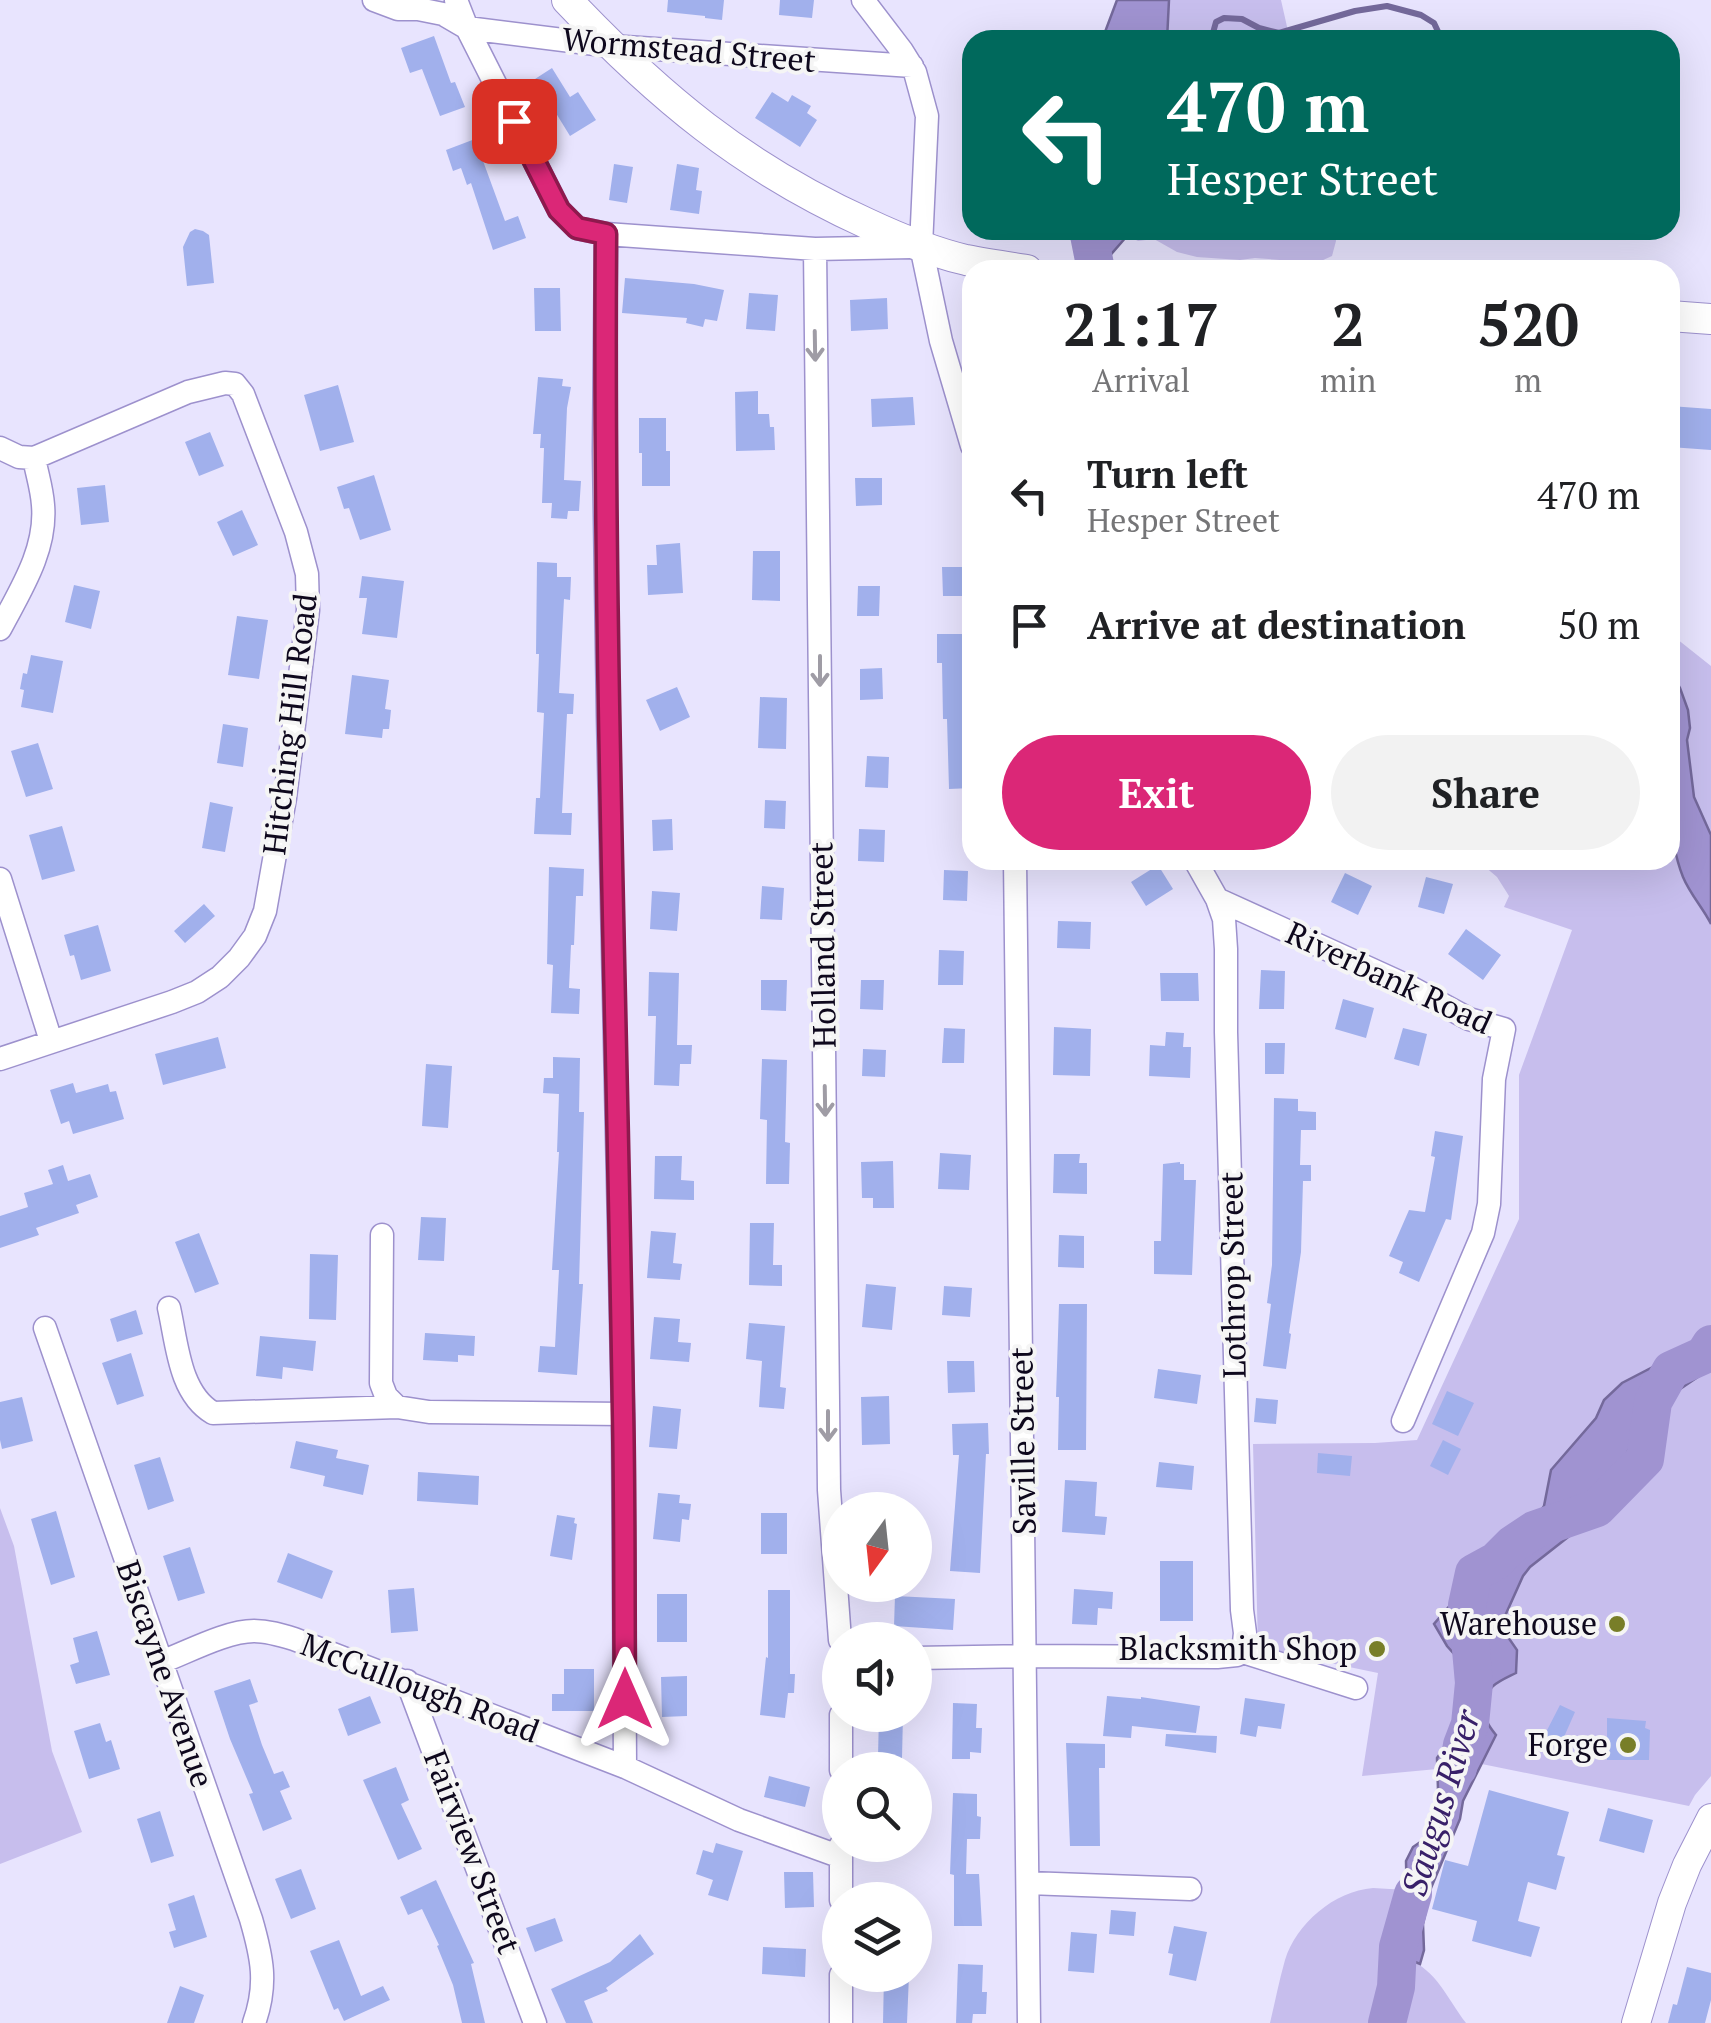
<!DOCTYPE html>
<html lang="en">
<head>
<meta charset="utf-8">
<style>
	:root { --surface:#fff; --page:#f2f2f2; --text:#202124; --muted:#757577; --accent:#db2777 }
	body { margin:0; font-family:"PT Serif",serif; background:var(--page); color:var(--text); height:100vh; display:flex; flex-direction:column; font-size:38px; white-space:nowrap }
	* { box-sizing:border-box; margin:0 }
	p { font-size:32px; color:var(--muted) }
	.icon { flex:none; width:55px; height:55px; fill:none; stroke:currentColor; stroke-width:2; stroke-linecap:round; stroke-linejoin:round }
	.map { position:relative; flex:1; overflow:hidden }
	.sheet { position:absolute; left:962px; top:260px; width:718px; height:610px; display:flex; flex-direction:column; background:var(--surface); border-radius:30px; box-shadow:0 10px 40px #0002 }
	.sheet>* { flex:none }
	.hud { position:absolute; left:962px; top:30px; width:718px; height:210px; border-radius:30px; box-shadow:0 10px 40px #0002; background:#00695c; color:#fff; overflow:hidden }
	.needle { width:65px; rotate:195deg }
	.controls { position:absolute; left:822px; top:1492px; display:grid; gap:20px }
	.controls a { display:grid; place-items:center; width:110px; height:110px; border-radius:50%; background:var(--surface); box-shadow:0 10px 40px #0002; font-size:50px }
	.pin { position:absolute; display:grid; place-items:center; width:85px; height:85px; color:#fff; margin:-42px; border-radius:20px; box-shadow:0 5px 15px #0006 }
	.me { position:absolute; width:110px; margin:-55px; rotate:0deg; stroke-linejoin:round; filter:drop-shadow(0 0 8px #0008) }
	.turn { display:flex; align-items:center; gap:35px; height:210px; padding:0 40px; font-size:45px }
	.turn .icon { width:130px; height:130px; stroke-width:2.5 }
	.turn b { display:block; font-size:70px; line-height:85px }
	.eta { display:flex; justify-content:space-evenly; align-items:center; height:170px; text-align:center }
	.eta b { font-size:60px; font-weight:700; line-height:70px }
	.action { display:flex; gap:20px; margin-top:auto; padding:20px 40px }
	.action a { flex:1; height:115px; border-radius:60px; background:var(--accent); color:#fff; font-size:40px; font-weight:700; line-height:115px; text-align:center }
	.action a+a { background:var(--page); color:var(--text) }
	ul { padding:0; list-style:none }
	li { display:flex; align-items:center; gap:30px; height:130px; padding:0 40px }
	li div { flex:1 }
	li b { display:block; font-size:38px }
	li em { font-style:normal }
	.map>svg:first-child { display:block }
</style>
</head>
<body>
<div class="map">
<svg width="1711" height="2023" viewBox="0 0 1711 2023">
	<rect width="100%" height="100%" fill="#e8e4fe"/>
	<path fill="#c7beed" d="M1169,0H1281L1290,40H1167Z
		M1128,230H1334L1336,241L1332,256L1321,261L1305,262L1255,258L1240,260L1197,257L1177,252L1154,239L1138,241L1128,236Z
		M1670,627L1677,639L1711,666V835L1694,798L1687,740L1690,728L1688,710L1675,679L1670,675Z
		M1670,821L1675,850L1684,878L1711,924V1776L1695,1795L1689,1806L1467,1761L1448,1768L1362,1776L1378,1673L1258,1648L1253,1444L1375,1443L1417,1440L1519,1219V1075L1572,930L1504,907L1509,896L1497,877L1477,860H1670Z
		M0,1508L14,1546L52,1751L82,1832L0,1864Z
		M1373,1888L1407,1890V1905L1401,1931L1407,1958C1438,1972 1446,1997 1466,2023H1270C1275,2002 1279,1981 1285,1960C1296,1924 1334,1891 1373,1888Z"/>
	<path fill="#a093d1" stroke="#74699b" stroke-width="2.5" d="M1117,0H1169L1167,40H1102Z
		M1063,230H1128L1127,236L1107,259H1086L1078,240Z
		M1670,675L1675,679L1680,688L1688,710L1690,728L1687,740L1694,797L1711,835V924C1703,908 1690,894 1683,877C1661,822 1670,735 1670,675Z
		M1711,1327V1368L1664,1400L1642,1420L1634,1441L1586,1523L1530,1567L1523,1576L1505,1616L1508,1637L1517,1650L1516,1673C1500,1681 1485,1686 1485,1705C1485,1720 1487,1724 1496,1735L1463,1801L1460,1819L1431,1888L1423,1924L1424,1950L1420,1964L1406,1958L1398,1944L1407,1905L1406,1861L1413,1847L1429,1836L1439,1821L1437,1758C1443,1748 1452,1743 1460,1735C1476,1719 1474,1693 1471,1673L1447,1646L1434,1624L1497,1551L1535,1519L1544,1506L1551,1470L1596,1418L1604,1400L1622,1383L1672,1357Z"/>
	<g fill="none" stroke-linecap="round" stroke-linejoin="round">
		<path stroke="#74699b" stroke-width="6" d="M1211,40L1216,22L1224,18L1242,19L1259,28L1279,33L1355,11L1387,6L1421,15L1434,23L1442,40"/>
		<path stroke="#a093d1" stroke-width="38" d="M1088,230L1096,270
			M1458,1768L1462,1745L1470,1724L1474,1683L1467,1605L1474,1573L1496,1561L1513,1544L1534,1530L1597,1508L1645,1459L1653,1402L1671,1370L1704,1355L1711,1344
			M1387,2023L1396,1987L1398,1947L1413,1894"/>
	</g>
	<path fill="#a1b0ec" d="M668,0H724L722,20L705,18V16L667,12Z
		M780,0H814L812,18L779,15Z
		M434,36L451,83L455,82L465,107L440,116L422,69L410,73L401,48Z
		M552,68L570,97L578,92L596,120L570,136L535,79Z
		M772,92L788,102L792,95L811,106L807,113L817,120L800,147L755,118Z
		M475,139L505,221L518,216L526,238L493,250L471,183L467,185L461,168L453,171L446,150Z
		M614,164L633,167L627,203L609,200Z
		M677,164L699,168L696,190L702,191L699,214L670,210Z
		M195,229L203,231L209,235L214,283L187,286L183,247L190,232Z
		M625,278L694,284L724,290L717,321L705,319L703,327L686,323L687,318L622,313Z
		M534,288H560L561,331H535Z
		M749,293L778,295L775,331L746,329Z
		M887,298L888,329L851,331L850,300Z
		M538,377L563,379L562,386L571,387L567,408L564,480L581,481L579,511H568L567,519L551,518L552,503H542L544,448H540L541,434H533Z
		M338,385L354,442L320,451L304,395Z
		M758,391V414H769L770,427H774L775,450L736,451L735,392Z
		M913,397L915,425L872,427L871,399Z
		M1670,406L1711,409V450L1670,447Z
		M639,418H666V451H670V486H642V453H639Z
		M210,432L224,466L199,476L185,442Z
		M374,475L391,530L360,540L349,508L344,509L337,487Z
		M855,478H882V505L856,506Z
		M105,485L109,522L81,525L77,488Z
		M242,510L258,545L233,556L217,522Z
		M680,543L683,593L648,595L647,565H657L656,545Z
		M753,551H780V601L752,600Z
		M537,562L557,563V577H571L570,600L564,599L559,693L574,694L573,714H567L562,813H572L571,835L534,834L536,798H540L544,713L537,712L539,654H536Z
		M942,567H966L967,596H943Z
		M362,576L404,581L397,638L362,634L367,598H359Z
		M74,585L100,591L91,629L65,622Z
		M858,586H880L879,616H857Z
		M237,616L268,620L259,679L228,675Z
		M937,634H968L972,788L949,789L947,719H943L942,663H937Z
		M31,655L63,661L53,713L21,707L24,690L20,689L23,673L27,674Z
		M882,668L883,699L860,700V669Z
		M352,675L389,680L385,709L391,710L389,729H383L382,738L345,734Z
		M677,687L690,717L660,731L646,700Z
		M760,697L787,698L786,749L758,748Z
		M223,724L248,728L243,767L217,763Z
		M38,743L53,789L26,797L11,751Z
		M867,756L889,757L888,788L865,787Z
		M765,800L786,801L785,829L764,828Z
		M210,802L233,807L225,852L202,848Z
		M672,819L673,850L653,851L652,820Z
		M62,826L75,871L42,880L29,835Z
		M859,829L885,830L884,862L858,861Z
		M1158,865L1173,889L1146,906L1131,882Z
		M549,867L584,869L583,896H576L574,945H571L569,988L580,989L579,1014L551,1013L553,965L547,964Z
		M944,870L968,871L967,901L943,900Z
		M1345,873L1372,886L1358,915L1331,902Z
		M1426,877L1453,884L1444,914L1418,907Z
		M762,886L784,888L782,920L760,919Z
		M652,891L680,893L677,931L650,929Z
		M204,904L215,916L185,943L174,931Z
		M1058,921L1091,922L1090,949L1057,948Z
		M98,925L111,971L81,980L74,955L70,956L64,935Z
		M1466,929L1501,955L1483,980L1448,954Z
		M939,950L964,951L963,985H938Z
		M1261,970L1285,971L1284,1009H1259Z
		M649,972L679,973L677,1045H692L691,1064H680L679,1086L654,1085L656,1016H648Z
		M1160,973H1198L1199,1001H1161Z
		M761,980H787L786,1011L761,1010Z
		M861,980H884L883,1010L860,1009Z
		M1343,999L1374,1008L1366,1038L1335,1029Z
		M1054,1027L1091,1029L1090,1076L1053,1075Z
		M944,1028L965,1029L964,1063H942Z
		M1403,1028L1427,1034L1419,1066L1394,1059Z
		M1166,1032L1184,1033L1183,1047H1191L1190,1078L1149,1076L1150,1045L1165,1046Z
		M218,1037L226,1068L163,1085L155,1054Z
		M1265,1043H1285L1284,1074H1265Z
		M863,1049L886,1050L885,1077L862,1076Z
		M553,1057L580,1058L579,1112H584L579,1284H583L577,1375L538,1372L540,1346L555,1347L559,1270H552L559,1152H557L559,1094L543,1093L544,1078H553Z
		M762,1059L787,1060L785,1142L790,1143L789,1184H766L767,1120L760,1119Z
		M426,1064L452,1066L448,1128L422,1126Z
		M73,1083L76,1093L108,1084L110,1092L116,1091L124,1119L73,1134L69,1121L61,1124L50,1090Z
		M1274,1098L1298,1099V1111L1316,1112V1130H1301L1300,1165H1311V1181H1303L1301,1252L1289,1333L1291,1334L1286,1369L1263,1366L1271,1304L1267,1303L1272,1265Z
		M1435,1131L1463,1136L1451,1220L1446,1219L1419,1282L1399,1273L1403,1262L1389,1256L1409,1210L1425,1212L1435,1157L1431,1156Z
		M940,1153L971,1155L969,1190L938,1189Z
		M1054,1154H1080L1079,1163H1087V1194L1053,1193Z
		M655,1156H682L681,1180L694,1181V1200L654,1199Z
		M893,1161L894,1208H873V1198H862L861,1162Z
		M1180,1162V1164H1184V1180H1196L1192,1275L1154,1274V1241H1161L1163,1164Z
		M63,1165L68,1181L90,1174L98,1197L76,1205L79,1213L36,1228L39,1235L0,1248V1216L28,1207L24,1193L53,1184L48,1170Z
		M421,1217L446,1218L444,1261L418,1260Z
		M750,1223H774L773,1265H782V1286L749,1285Z
		M651,1231L676,1233L673,1263L682,1264L680,1280L647,1278Z
		M199,1233L219,1284L195,1293L175,1242Z
		M1059,1235L1084,1236V1268L1058,1267Z
		M310,1254L338,1255L336,1320L309,1319Z
		M866,1284L896,1287L892,1330L862,1327Z
		M944,1286L972,1288L970,1317L942,1315Z
		M1059,1304H1087L1086,1450H1058L1059,1397H1056Z
		M136,1310L143,1334L117,1342L110,1319Z
		M654,1317L680,1319L678,1342L691,1343L689,1362L650,1359Z
		M749,1323L785,1326L780,1387L786,1388L784,1409L759,1407L762,1361L746,1359Z
		M425,1333L475,1336L474,1356L458,1355V1362L423,1360Z
		M260,1336L316,1341L313,1371L283,1367L282,1379L256,1376Z
		M131,1353L144,1396L117,1405L102,1363Z
		M947,1361H974L975,1392L948,1393Z
		M1158,1369L1201,1375L1197,1404L1154,1398Z
		M1447,1391L1474,1403L1458,1436L1432,1424Z
		M889,1396L890,1444L862,1445L861,1397Z
		M22,1397L33,1441L2,1449L0,1440V1402Z
		M1256,1398L1278,1400L1276,1424L1254,1422Z
		M653,1406L681,1409L677,1449L649,1447Z
		M988,1423L989,1454H986L980,1573L950,1571L959,1455H953L952,1424Z
		M1443,1440L1461,1449L1448,1475L1430,1466Z
		M296,1441L338,1450L336,1458L369,1465L363,1495L323,1486L325,1476L290,1468Z
		M1318,1453L1352,1456L1350,1476L1317,1473Z
		M160,1457L174,1501L148,1510L134,1465Z
		M1159,1462L1194,1466L1192,1490L1156,1487Z
		M418,1472L479,1476L478,1505L417,1501Z
		M1065,1480L1097,1482L1095,1516L1107,1517L1105,1535L1062,1532Z
		M658,1493L680,1495L679,1503L691,1504L689,1520L682,1519L680,1542L653,1539Z
		M56,1511L75,1577L51,1585L31,1519Z
		M761,1513H787V1554H761Z
		M557,1515L575,1518L574,1523L577,1524L572,1560L550,1556Z
		M190,1547L205,1593L178,1601L163,1556Z
		M288,1553L333,1571L322,1599L277,1582Z
		M1160,1561H1193V1621H1160Z
		M414,1588L418,1631L391,1633L388,1590Z
		M1074,1589L1113,1592L1112,1609L1098,1608L1097,1625L1072,1624Z
		M768,1590H790V1674H795L794,1693H788L785,1718L760,1715L766,1657L768,1658Z
		M657,1594H687V1642H657Z
		M895,1596L955,1599L953,1630L894,1626Z
		M97,1631L110,1675L76,1684L70,1665L79,1662L73,1638Z
		M564,1669H594V1711H552V1694H564Z
		M687,1676V1716L662,1717L661,1677Z
		M250,1679L258,1702L249,1705L262,1745L274,1774L283,1771L290,1787L280,1791L292,1819L263,1831L249,1794L253,1793L230,1739L214,1691Z
		M370,1696L381,1723L348,1736L338,1709Z
		M1107,1696L1141,1699V1697L1200,1706L1196,1733L1132,1726L1131,1738L1103,1736Z
		M1245,1698L1285,1704L1281,1729L1258,1726L1256,1737L1240,1734Z
		M953,1703L977,1704L976,1728H982L981,1753L970,1752V1759H952Z
		M1560,1705L1575,1712L1560,1746L1543,1738Z
		M879,1715H903L902,1758L878,1757Z
		M1607,1718L1646,1721L1645,1728L1650,1730L1649,1760H1607Z
		M100,1723L106,1742L111,1740L120,1769L89,1779L74,1731Z
		M1166,1734L1217,1736L1216,1753L1165,1746Z
		M1066,1743L1105,1744V1768H1099L1100,1846H1070Z
		M396,1767L409,1800L401,1804L422,1849L398,1860L363,1780Z
		M769,1776L810,1787L805,1807L764,1797Z
		M1489,1790L1569,1812L1557,1855L1565,1857L1556,1890L1528,1882L1518,1921L1540,1927L1531,1957L1472,1941L1477,1921L1432,1909L1445,1860L1468,1866Z
		M953,1793L977,1794V1816L981,1817L980,1839H967L966,1874H979L982,1926H954V1875L950,1874Z
		M1608,1808L1653,1820L1644,1853L1599,1841Z
		M160,1811L174,1856L151,1863L137,1819Z
		M716,1843L743,1851L728,1901L708,1895L713,1880L696,1874L703,1850L713,1853Z
		M301,1869L316,1909L291,1919L275,1879Z
		M784,1872H813L814,1907L785,1908Z
		M436,1880L474,1963L471,1964L485,2023H462L453,1985L437,1946L439,1945L422,1909L408,1915L400,1897Z
		M194,1895L207,1937L174,1948L169,1932L176,1930L168,1904Z
		M1111,1910L1136,1912L1134,1936L1109,1934Z
		M555,1918L563,1941L535,1952L526,1928Z
		M1174,1926L1207,1932L1196,1981L1169,1975L1173,1954L1168,1953Z
		M1071,1932L1097,1934L1094,1973L1068,1971Z
		M640,1934L654,1954L606,1988L608,1991L584,2001L593,2023H566L551,1989L610,1962Z
		M339,1940L361,1996L383,1986L390,2000L344,2021L338,2008L334,2010L310,1951Z
		M763,1947L806,1949L805,1977L762,1974Z
		M958,1964L983,1965L982,1992H987L986,2014H973L972,2023H956Z
		M1687,1967L1711,1973V2000L1705,2023H1668L1673,2004L1677,2005Z
		M884,1975H909L907,2023H883Z
		M180,1986L204,1995L194,2023H167Z"/>
	<g fill="none" stroke-linecap="round" stroke-linejoin="round">
		<g stroke="#9d91cd" stroke-width="25">
			<path id="minor" d="M374,0L398,9H418L443,14L467,28L611,46L912,66
				M456,0L467,28L559,210L577,228L606,234L604,451L608,716L623,1414L625,1767
				M863,0L902,51L915,72L927,116L921,246L941,341L972,446
				M606,234L815,249L912,247
				M815,249L829,1490L840,1640
				M0,448L19,457L34,458L188,392L225,383L235,384L243,394L296,532L307,574L308,610L285,798L265,911L255,936L239,958L220,977L197,992L172,1002L0,1059
				M0,629C20,591 47,550 43,505C42,489 37,474 34,458
				M1015,860L1029,2023
				M1195,860L1217,899L1410,987L1469,1019L1504,1029L1494,1079L1489,1204L1483,1233L1403,1421
				M0,879L51,1041
				M1217,899L1224,919L1226,949V1032L1242,1610L1245,1633L1243,1652
				M382,1235L381,1383L386,1396L397,1407
				M169,1308C177,1343 179,1393 213,1413L397,1407L429,1412L623,1414
				M45,1328L251,1919C262,1957 268,1984 254,2023
				M915,1658L1025,1656L1217,1657L1237,1655L1243,1652L1356,1688
				M161,1662C188,1652 226,1631 254,1631C268,1631 281,1635 294,1639L625,1767L739,1820L841,1857
				M407,1681L535,2023
				M841,1715V1770
				M1028,1883L1190,1889
				M841,1900V1845
				M841,1975V2023"/>
		</g>
		<g stroke="#9d91cd" stroke-width="30">
			<path id="tertiary" d="M1636,2023L1672,1903L1687,1865L1711,1818"/>
		</g>
		<g stroke="#9d91cd" stroke-width="32">
			<path id="secondary" d="M567,0C659,97 743,167 866,223C898,238 931,252 966,260C986,264 1007,267 1027,270
				M1670,316L1711,319"/>
		</g>
		<use href="#minor" stroke="#fff" stroke-width="22"/>
		<use href="#tertiary" stroke="#fff" stroke-width="28"/>
		<use href="#secondary" stroke="#fff" stroke-width="30"/>
	</g>
	<defs><path id="oneway-shaft" d="M-6 0H5M1.5-3L5.5 0L1.5 3" fill="none" stroke-width="1.6" stroke-linecap="round" stroke-linejoin="round" transform="scale(2.5)"/></defs>
	<g stroke="#9f9ca5">
		<use href="#oneway-shaft" transform="translate(815 346) rotate(89)"/>
		<use href="#oneway-shaft" transform="translate(820 671) rotate(90)"/>
		<use href="#oneway-shaft" transform="translate(825 1101) rotate(89)"/>
		<use href="#oneway-shaft" transform="translate(828 1426) rotate(90)"/>
	</g>
	<g fill="none" stroke-linecap="round" stroke-linejoin="round">
		<g stroke="#8e194d" stroke-width="25">
			<path id="route" d="M514,121L559,210L577,228L606,234C603,627 617,1019 623,1412C625,1508 624,1603 625,1699"/>
		</g>
		<use href="#route" stroke="#db2777" stroke-width="18"/>
	</g>
	<g fill="#787e28" stroke="#f5f5f5" stroke-width="4">
		<circle cx="1617" cy="1624" r="10"/>
		<circle cx="1377" cy="1649" r="10"/>
		<circle cx="1628" cy="1745" r="10"/>
	</g>
	<g text-anchor="middle" stroke-width="8" stroke-linejoin="round" paint-order="stroke">
		<g font-size="32" fill="#0e081d" stroke="#f5f5f5">
			<text transform="translate(689 50) rotate(5)" y="11">Wormstead Street</text>
			<text transform="translate(290 724) rotate(-83)" y="11">Hitching Hill Road</text>
			<text transform="translate(823 945) rotate(-91)" y="11">Holland Street</text>
			<text transform="translate(1389 978) rotate(25)" y="11">Riverbank Road</text>
			<text transform="translate(1233 1275) rotate(-91)" y="11">Lothrop Street</text>
			<text transform="translate(1023 1441) rotate(-91)" y="11">Saville Street</text>
			<text transform="translate(165 1674) rotate(71)" y="11">Biscayne Avenue</text>
			<text transform="translate(420 1688) rotate(21)" y="11">McCullough Road</text>
			<text transform="translate(472 1852) rotate(69)" y="11">Fairview Street</text>
		</g>
		<g font-size="32" fill="#0e081d" stroke="#f5f5f5" text-anchor="end">
			<text x="1597" y="1635">Warehouse</text>
			<text x="1357" y="1660">Blacksmith Shop</text>
			<text x="1608" y="1756">Forge</text>
		</g>
		<g font-size="35" font-style="italic" fill="#382069" stroke="#f5f5f5">
			<text transform="translate(1441 1803) rotate(-73)" y="12">Saugus River</text>
		</g>
	</g>
</svg>
<div class="controls">
<a><svg class="needle" viewBox="-14 -14 28 28"><path d="M0-13l5 13h-10z" fill="#e53935"/><path d="M0 13l5-13h-10z" fill="#757577"/></svg></a>
<a><svg class="icon" aria-label="sound" viewBox="0 0 24 24"><path d="M4 9h4l5-4v14l-5-4H4zM17 9q2 3 0 6"/></svg></a>
<a><svg class="icon" aria-label="search" viewBox="0 0 24 24"><circle cx="10" cy="10" r="6"/><path d="M15 15l6 6"/></svg></a>
<a><svg class="icon" aria-label="layers" viewBox="0 0 24 24"><path d="M12 4l9 5-9 5-9-5zM3 14l9 5 9-5"/></svg></a>
</div>
<div class="pin" style="left:514px;top:121px;background:#d93025"><svg class="icon" aria-label="arrive" viewBox="0 0 24 24"><path d="M6 21V4h12l-3 4 3 4H6"/></svg></div>
<svg class="me" style="left:625px;top:1699px" viewBox="-20 -20 40 40"><path d="M0-17L14 15 0 8-14 15z" fill="#db2777" stroke="#fff" stroke-width="4"/></svg>
<div class="hud">
<div class="turn"><svg class="icon" aria-label="left" viewBox="0 0 24 24"><path d="M17 20v-9H6M10 6l-5 5 5 5"/></svg><div><b>470 m</b>Hesper Street</div></div>
</div>
<section class="sheet">
<div class="eta">
<div><b>21:17</b><p>Arrival</p></div>
<div><b>2</b><p>min</p></div>
<div><b>520</b><p>m</p></div>
</div>
<ul>
<li><svg class="icon" aria-label="left" viewBox="0 0 24 24"><path d="M17 20v-9H6M10 6l-5 5 5 5"/></svg><div><b>Turn left</b><p>Hesper Street</p></div><em>470 m</em></li>
<li><svg class="icon" aria-label="arrive" viewBox="0 0 24 24"><path d="M6 21V4h12l-3 4 3 4H6"/></svg><div><b>Arrive at destination</b></div><em>50 m</em></li>
</ul>
<div class="action"><a>Exit</a><a>Share</a></div>
</section>
</div>
</body>
</html>
